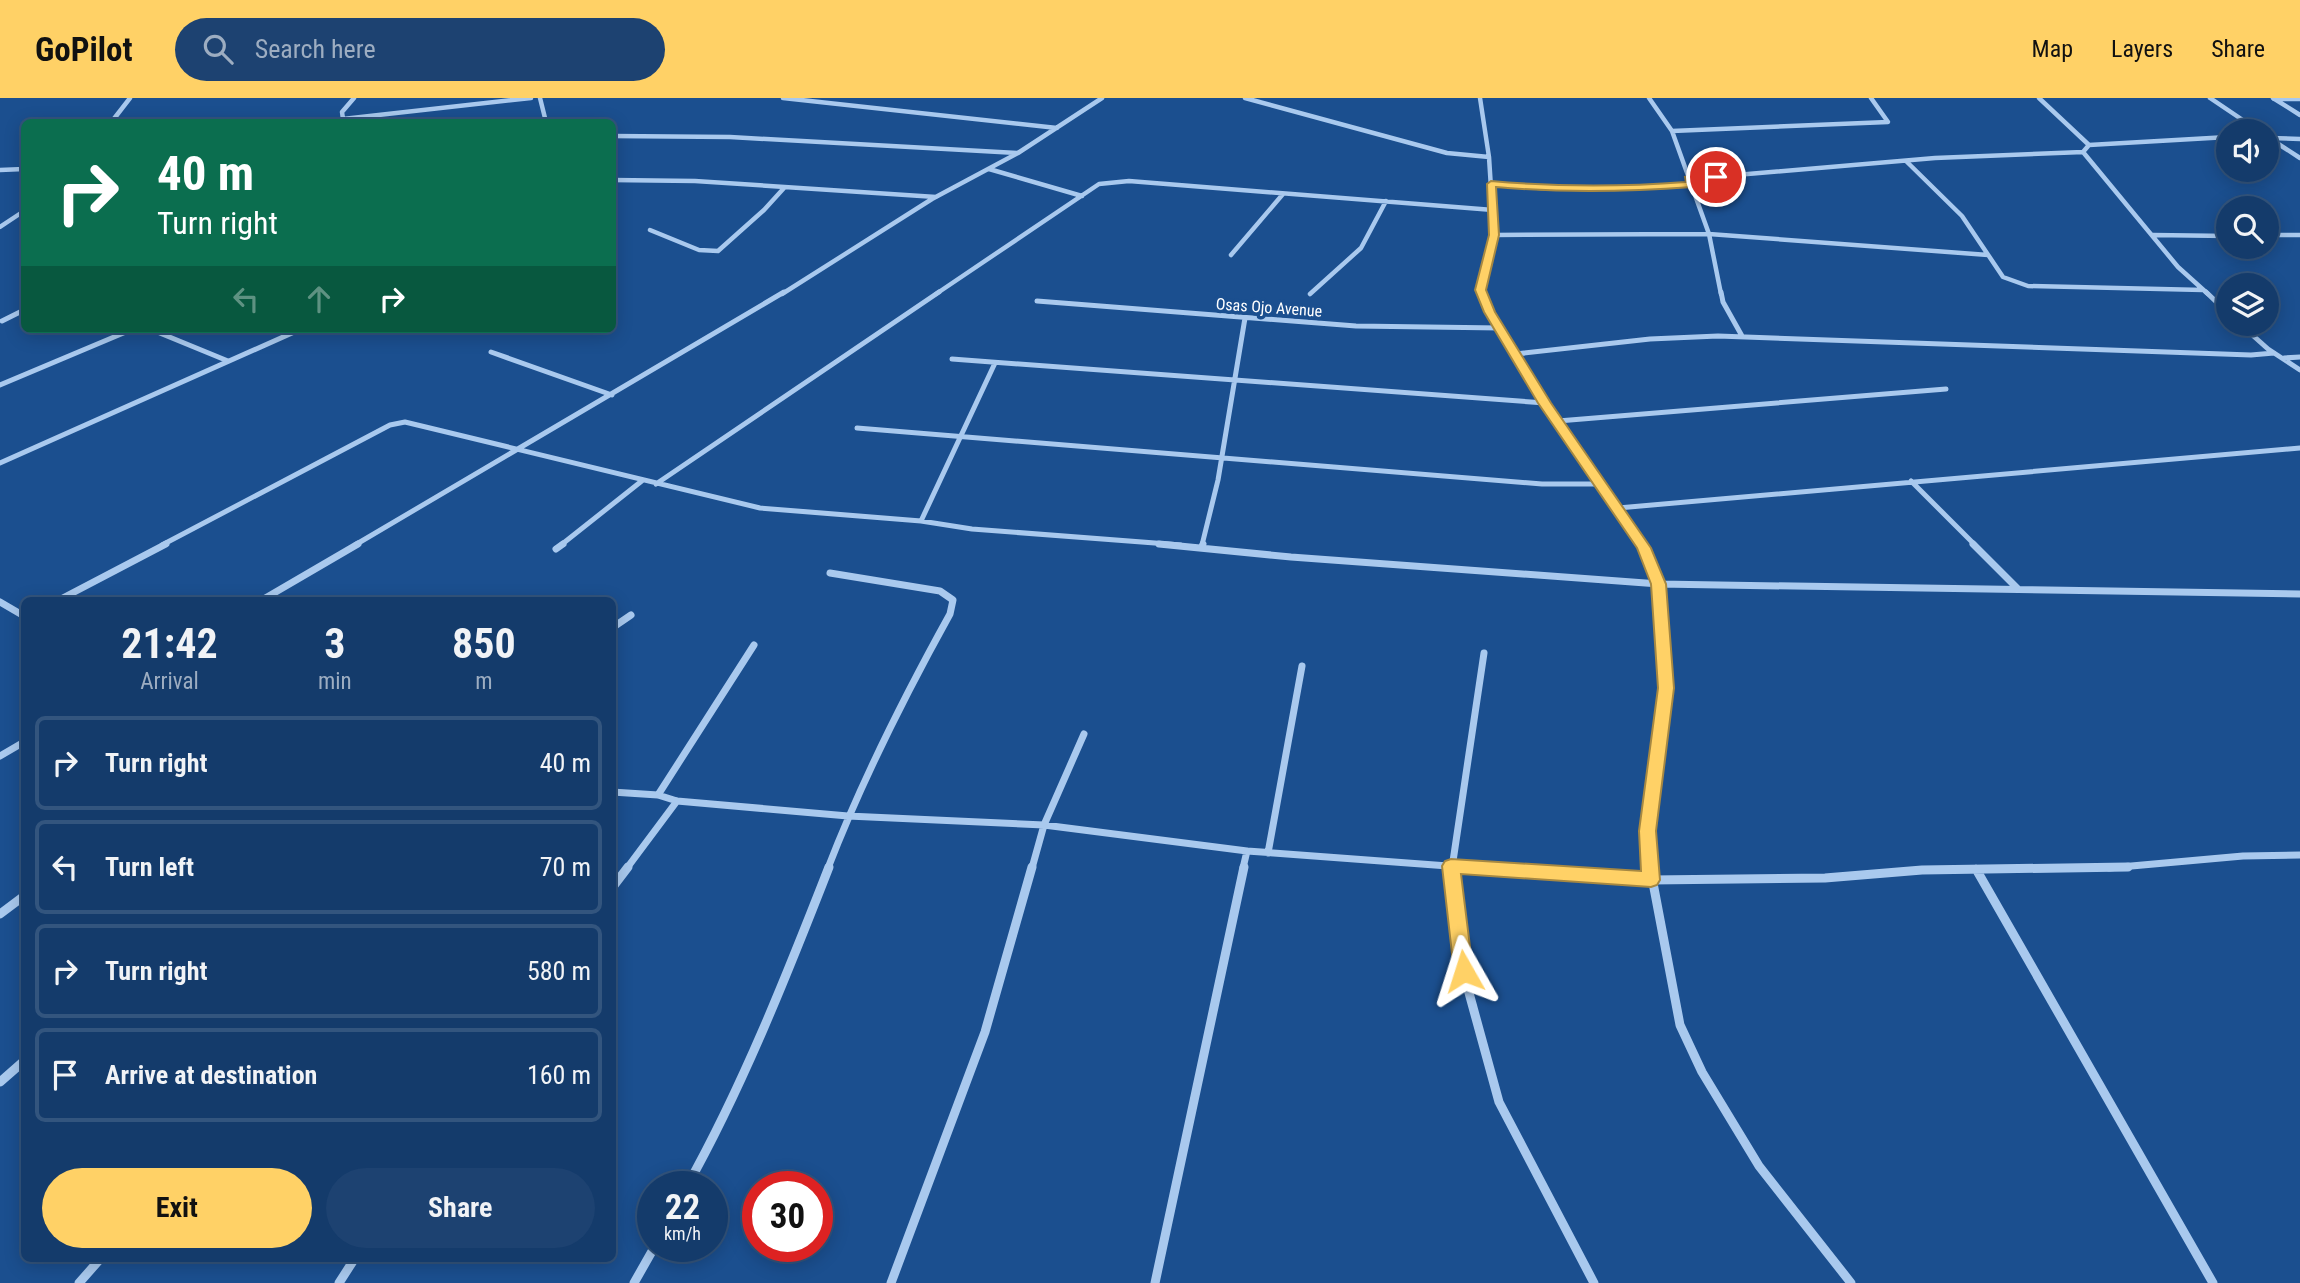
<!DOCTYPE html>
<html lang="en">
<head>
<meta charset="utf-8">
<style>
	:root { --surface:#143b6b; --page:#1d4271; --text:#f1f3f6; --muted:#9dadc1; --line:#33557e; --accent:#ffd166 }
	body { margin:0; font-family:"Roboto Condensed",sans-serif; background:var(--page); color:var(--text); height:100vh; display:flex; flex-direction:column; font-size:26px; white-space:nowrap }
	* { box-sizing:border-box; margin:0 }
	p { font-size:23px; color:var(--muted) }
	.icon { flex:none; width:38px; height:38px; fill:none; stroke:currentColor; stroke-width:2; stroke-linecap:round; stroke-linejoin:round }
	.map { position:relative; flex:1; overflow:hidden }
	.sheet { position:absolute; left:21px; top:499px; width:595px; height:665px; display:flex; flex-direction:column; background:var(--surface); border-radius:10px; box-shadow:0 4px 18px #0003,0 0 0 2px var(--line) }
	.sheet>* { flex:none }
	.top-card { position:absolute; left:21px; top:21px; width:595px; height:214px; border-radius:10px; box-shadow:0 4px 18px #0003,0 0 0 2px var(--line); background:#0b6e4f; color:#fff; overflow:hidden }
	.fabs { position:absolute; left:2216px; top:21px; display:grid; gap:14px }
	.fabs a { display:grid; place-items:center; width:63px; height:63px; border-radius:50%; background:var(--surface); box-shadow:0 4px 18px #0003,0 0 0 2px var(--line); font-size:35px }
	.speed { position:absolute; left:637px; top:1073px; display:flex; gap:14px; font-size:35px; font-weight:700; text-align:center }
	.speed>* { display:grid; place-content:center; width:91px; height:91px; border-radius:50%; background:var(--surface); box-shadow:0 4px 18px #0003,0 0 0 2px var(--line); line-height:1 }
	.speed small { font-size:18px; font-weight:400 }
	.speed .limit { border:10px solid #d22; background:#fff; color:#111 }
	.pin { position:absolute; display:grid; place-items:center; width:60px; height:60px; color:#fff; margin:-30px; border:4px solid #fff; border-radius:50%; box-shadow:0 2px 7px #0007 }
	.me { position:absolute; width:77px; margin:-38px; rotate:354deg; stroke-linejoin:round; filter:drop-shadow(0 0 5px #0008) }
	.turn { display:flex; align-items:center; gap:24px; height:147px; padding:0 21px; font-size:32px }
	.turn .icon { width:91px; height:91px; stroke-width:2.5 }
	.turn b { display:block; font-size:49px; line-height:60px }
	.lanes { display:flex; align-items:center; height:66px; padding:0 21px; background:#0003; justify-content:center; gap:35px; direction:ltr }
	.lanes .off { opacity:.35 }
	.eta { display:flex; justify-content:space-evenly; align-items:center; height:119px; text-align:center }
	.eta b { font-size:42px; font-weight:700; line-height:49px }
	.primary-button { display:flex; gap:14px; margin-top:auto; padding:14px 21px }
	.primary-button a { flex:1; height:80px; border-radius:42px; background:var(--accent); color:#111; font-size:28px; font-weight:700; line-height:80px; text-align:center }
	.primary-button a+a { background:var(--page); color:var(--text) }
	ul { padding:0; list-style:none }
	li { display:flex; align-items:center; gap:21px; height:94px; margin:0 14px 10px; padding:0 7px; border:4px solid var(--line); border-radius:10px }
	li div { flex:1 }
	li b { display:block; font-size:26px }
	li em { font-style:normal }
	header { display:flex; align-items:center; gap:42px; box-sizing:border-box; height:98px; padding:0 35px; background:var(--accent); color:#111 }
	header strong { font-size:33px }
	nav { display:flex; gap:38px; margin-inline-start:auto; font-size:24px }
	.search { width:490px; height:63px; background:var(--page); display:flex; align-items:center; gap:18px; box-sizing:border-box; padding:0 24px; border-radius:38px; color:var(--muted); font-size:26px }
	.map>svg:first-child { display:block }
</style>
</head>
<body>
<header>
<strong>GoPilot</strong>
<div class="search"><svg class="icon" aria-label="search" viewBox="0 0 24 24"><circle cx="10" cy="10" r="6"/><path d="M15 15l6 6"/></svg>Search here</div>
<nav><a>Map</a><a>Layers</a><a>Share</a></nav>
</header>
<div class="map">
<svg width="2300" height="1185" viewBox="0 0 2300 1185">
	<rect width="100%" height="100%" fill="#1b4f8f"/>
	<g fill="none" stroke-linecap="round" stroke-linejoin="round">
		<path stroke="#a9c9ee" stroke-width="4.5" d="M130,0L113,22L138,24
			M540,0L546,24
			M783,0L1057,30
			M1245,0L1447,55L1489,59
			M1480,0L1489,59L1494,137L1481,192L1483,196
			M1649,0L1672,33L1709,136L1721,196
			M2039,0L2089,47L2083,54L2178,169L2208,196
			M2210,0L2259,33
			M2273,0L2300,17
			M2274,1H2300
			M343,21L342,14L354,0
			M316,24L531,0
			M1672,33L1888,24L1871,0
			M612,38L730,39L1017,55
			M2266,38L2300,60
			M2270,40L2300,41
			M2089,47L2228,39
			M1906,63L1962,118L2003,179L2028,188L2203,192
			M989,71L1082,98
			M0,72L24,71
			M1689,81L1935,60L2083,54
			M612,82L695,83L936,99
			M1491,86L1592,91L1692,87
			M0,129L24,113
			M650,132L699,152L718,153L764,112L784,90
			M1494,137L1709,136L1988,157
			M2153,137L2228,138
			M2266,137H2300
			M1231,157L1283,96
			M782,196L932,101L1018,55L1102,0
			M936,196L1099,86L1129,83L1493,112
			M1310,196L1361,150L1386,103"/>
		<path stroke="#a9c9ee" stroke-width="5" d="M1482,194L1489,214L1545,305L1642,447
			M1721,194L1723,204L1742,238
			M2206,194L2228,215
			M1037,203L1356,228L1500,230
			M2,223L24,212
			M2240,226L2268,251L2300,272
			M150,231L228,263
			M491,254L612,297
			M1516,256L1650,241L1718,238L2251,257L2274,255
			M2284,260L2300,259
			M952,261L1545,305
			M0,287L133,231
			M1558,323L1946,291
			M857,330L1542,386H1600
			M0,365L301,231
			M1911,383L1975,447
			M656,386L939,194
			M1618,410L2300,350
			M921,423L995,265
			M162,447L390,327L405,324L760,410L921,423L972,431L1181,447
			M355,447L784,194
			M561,447L643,382
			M1202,447L1218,382L1245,220"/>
		<path stroke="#a9c9ee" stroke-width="7" d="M1159,446L1291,459L1659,486L2300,496
			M1641,446L1659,486L1666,590L1647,732L1650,770
			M1973,446L2018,491
			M1202,449L1203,446
			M556,451L563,446
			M59,502L166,446
			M262,502L358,446
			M0,504L24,518
			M612,530L631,517
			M0,658L24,644
			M612,694L658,697L677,703L848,718L1044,727L1247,753L1475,770
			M658,697L754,547
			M1268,755L1302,568
			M627,770L677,703
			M828,770C862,682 904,599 950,516L953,502L940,493L830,475
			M1032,770L1044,727L1084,636
			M1243,770L1247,753
			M1452,770L1484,555
			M2109,770L2243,758L2300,757"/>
		<path stroke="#a9c9ee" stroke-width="9" d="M1448,769L1651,782L1825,780L1922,772L2128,769
			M1452,769L1463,873L1499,1004L1594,1185
			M1650,769L1680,927L1702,974L1759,1068L1851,1185
			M1976,771L2213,1185
			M612,790L628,769
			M0,816L24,798
			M0,984L24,963
			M687,1088C742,990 788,874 829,769
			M79,1185L101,1160
			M339,1185L355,1160
			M634,1185L655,1148
			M891,1185L985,934L1032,769
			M1155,1185L1244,769"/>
	</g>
	<path fill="#ffd166" stroke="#a68842" stroke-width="2" d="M1716,76L1720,79L1719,81L1695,83L1697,86L1692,89C1626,94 1562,95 1496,89L1499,137L1486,192L1495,214L1551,305L1651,450L1666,486L1674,590L1656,733L1660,782L1657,787L1651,789L1461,776L1473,873L1470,879L1464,881L1457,879L1454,873L1442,768L1445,763L1451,761L1641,773L1639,733L1658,590L1651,486L1637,450L1538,305L1484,214L1475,192L1489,137L1487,86L1491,83C1558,89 1619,89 1686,84L1685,79Z"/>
	<g text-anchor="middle" stroke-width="7" stroke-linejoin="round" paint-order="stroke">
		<g font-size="16" fill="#fff" stroke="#1b4f8f">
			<text transform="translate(1269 209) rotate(4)" y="6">Osas Ojo Avenue</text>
		</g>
	</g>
</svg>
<div class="fabs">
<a><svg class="icon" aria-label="sound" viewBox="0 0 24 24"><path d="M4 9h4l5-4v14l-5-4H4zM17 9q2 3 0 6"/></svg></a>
<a><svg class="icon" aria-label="search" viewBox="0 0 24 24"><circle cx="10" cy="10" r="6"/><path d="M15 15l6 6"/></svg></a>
<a><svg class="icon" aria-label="layers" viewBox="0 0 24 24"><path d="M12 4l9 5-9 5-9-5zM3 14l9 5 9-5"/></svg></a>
</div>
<div class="speed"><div>22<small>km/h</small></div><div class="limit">30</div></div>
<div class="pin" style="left:1716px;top:79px;background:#d93025"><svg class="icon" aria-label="arrive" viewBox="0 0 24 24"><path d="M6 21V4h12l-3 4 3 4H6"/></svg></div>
<svg class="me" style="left:1464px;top:873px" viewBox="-20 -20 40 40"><path d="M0-17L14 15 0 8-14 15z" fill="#ffd166" stroke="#fff" stroke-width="4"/></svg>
<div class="top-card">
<div class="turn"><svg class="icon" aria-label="right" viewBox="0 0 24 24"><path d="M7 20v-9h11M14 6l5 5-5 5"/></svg><div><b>40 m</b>Turn right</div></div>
<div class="lanes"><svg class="icon off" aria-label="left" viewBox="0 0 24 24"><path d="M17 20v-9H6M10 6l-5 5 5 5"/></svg><svg class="icon off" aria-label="ahead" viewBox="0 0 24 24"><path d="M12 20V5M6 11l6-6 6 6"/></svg><svg class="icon" aria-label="right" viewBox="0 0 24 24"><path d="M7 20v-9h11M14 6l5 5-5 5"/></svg></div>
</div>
<section class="sheet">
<div class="eta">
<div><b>21:42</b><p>Arrival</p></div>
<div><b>3</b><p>min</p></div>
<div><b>850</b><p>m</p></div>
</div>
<ul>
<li><svg class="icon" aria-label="right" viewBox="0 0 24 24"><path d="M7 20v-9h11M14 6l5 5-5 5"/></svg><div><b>Turn right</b></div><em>40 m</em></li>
<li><svg class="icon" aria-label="left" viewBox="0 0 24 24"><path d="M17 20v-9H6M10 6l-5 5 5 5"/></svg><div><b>Turn left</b></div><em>70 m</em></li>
<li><svg class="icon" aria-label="right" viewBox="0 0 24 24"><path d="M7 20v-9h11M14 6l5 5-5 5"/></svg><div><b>Turn right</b></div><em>580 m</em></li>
<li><svg class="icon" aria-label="arrive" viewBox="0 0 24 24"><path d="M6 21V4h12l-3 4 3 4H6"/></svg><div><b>Arrive at destination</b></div><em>160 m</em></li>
</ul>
<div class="primary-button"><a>Exit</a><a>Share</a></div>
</section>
</div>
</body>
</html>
